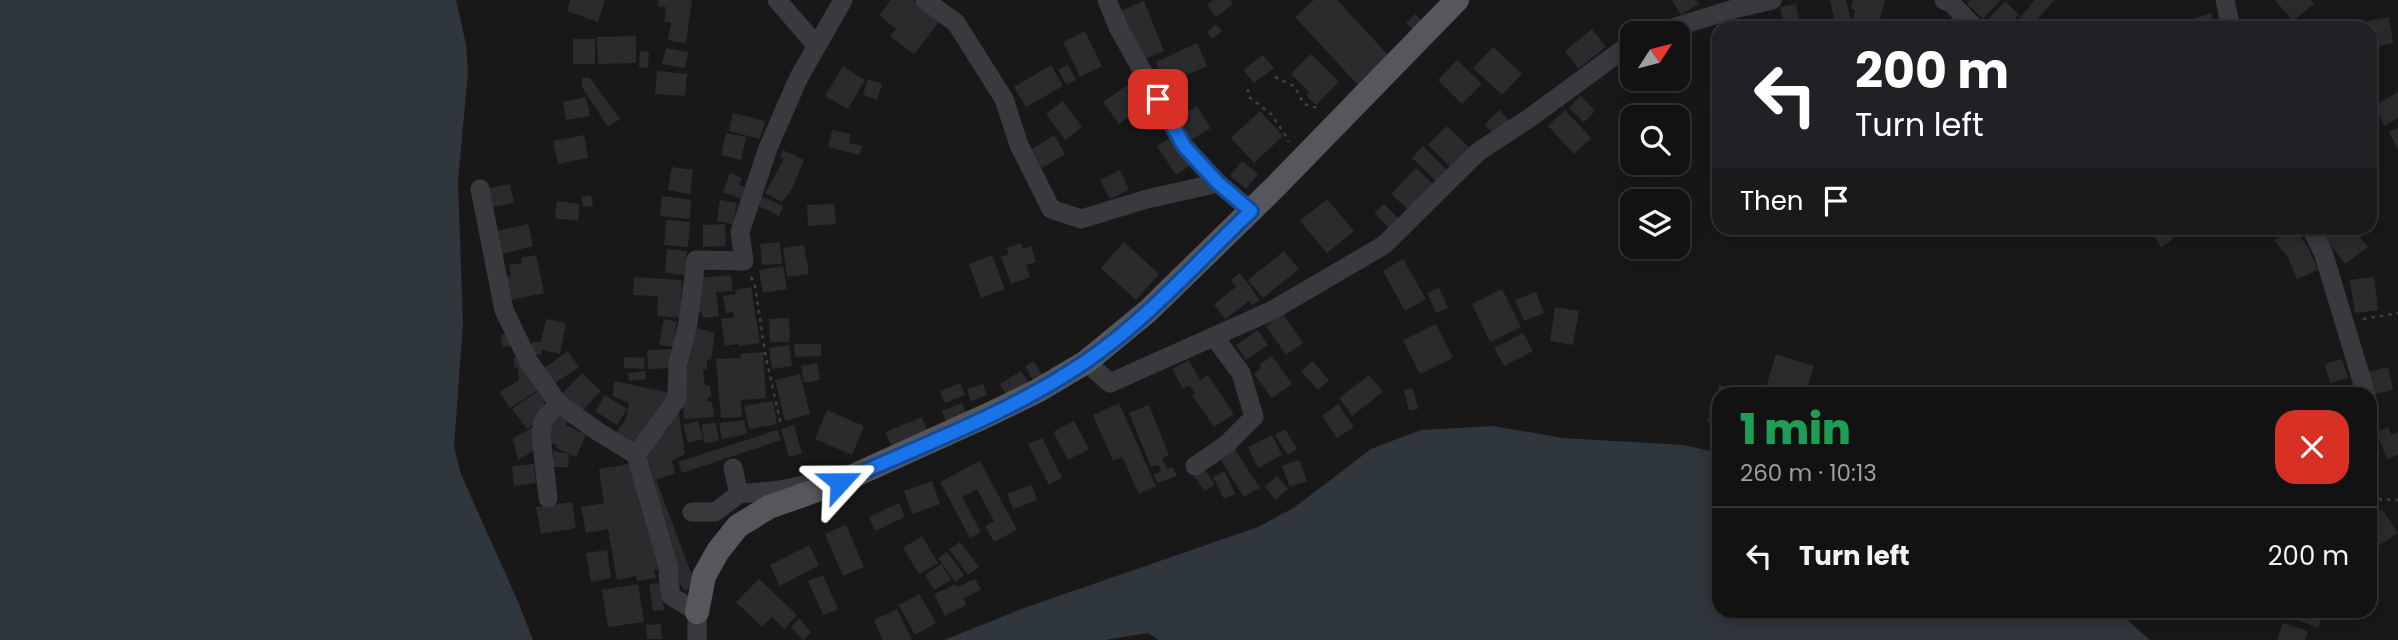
<!DOCTYPE html>
<html lang="en">
<head>
<meta charset="utf-8">
<style>
	:root { --surface:#121213; --page:#1b1b1c; --text:#f1f3f6; --muted:#9c9ea0; --line:#313233 }
	body { margin:0; font-family:Poppins,sans-serif; background:var(--page); color:var(--text); height:100vh; display:flex; flex-direction:column; font-size:26px; white-space:nowrap }
	* { box-sizing:border-box; margin:0 }
	p { font-size:23px; color:var(--muted) }
	.icon { flex:none; width:38px; height:38px; fill:none; stroke:currentColor; stroke-width:2; stroke-linecap:round; stroke-linejoin:round }
	.map { position:relative; flex:1; overflow:hidden }
	.details { position:absolute; left:1712px; top:387px; width:665px; height:231px; display:flex; flex-direction:column; background:var(--surface); border-radius:21px; box-shadow:0 4px 18px #0003,0 0 0 2px var(--line) }
	.details>* { flex:none }
	.guide { position:absolute; left:1712px; top:21px; width:665px; height:214px; border-radius:21px; box-shadow:0 4px 18px #0003,0 0 0 2px var(--line); background:#202124; color:#fff; overflow:hidden }
	.needle { width:46px; rotate:54deg }
	.tools { position:absolute; left:1620px; top:21px; display:grid; gap:14px }
	.tools a { display:grid; place-items:center; width:70px; height:70px; border-radius:14px; background:var(--surface); box-shadow:0 4px 18px #0003,0 0 0 2px var(--line); font-size:35px }
	.pin { position:absolute; display:grid; place-items:center; width:60px; height:60px; color:#fff; margin:-30px; border-radius:14px; box-shadow:0 4px 10px #0006 }
	.me { position:absolute; width:77px; margin:-38px; rotate:66deg; stroke-linejoin:round; filter:drop-shadow(0 0 5px #0008) }
	.turn { display:flex; align-items:center; gap:24px; height:147px; padding:0 28px; font-size:32px }
	.turn .icon { width:91px; height:91px; stroke-width:2.5 }
	.turn b { display:block; font-size:49px; line-height:60px }
	.then { display:flex; align-items:center; height:66px; padding:0 28px; background:#0003; gap:14px; font-size:26px }
	.round { display:grid; place-items:center; flex:none; width:74px; height:74px; border-radius:21px; background:var(--page) }
	.overview { display:flex; align-items:center; justify-content:space-between; height:119px; padding:0 28px }
	h1 { font-size:42px; font-weight:800; line-height:52px; color:#1e9e55 }
	ul { padding:0; list-style:none }
	li { display:flex; align-items:center; gap:21px; height:98px; padding:0 28px; border-top:2px solid var(--line) }
	li div { flex:1 }
	li b { display:block; font-size:26px }
	li em { font-style:normal }
	.map>svg:first-child { display:block }
</style>
</head>
<body>
<div class="map">
<svg width="2398" height="640" viewBox="0 0 2398 640">
	<rect width="100%" height="100%" fill="#181819"/>
	<path fill="#2f363c" d="M0,0H456L466,44L468,72L458,181L463,323L454,447L461,474L519,604L533,640H0Z
		M1493,426L1563,438L1684,445L1718,453V611H2117L2150,640H1159L1148,633L1105,640H944L1024,608L1258,527L1295,507L1371,449L1421,430Z"/>
	<path fill="#2b2b2d" d="M570,0H605L598,22L567,11Z
		M659,0H692L686,43L668,40L671,23L664,22L666,7L658,6Z
		M891,0H913L940,21L914,54L890,36L896,29L879,15Z
		M1214,0H1230L1233,4L1216,17L1207,5Z
		M1314,0H1337L1389,56L1358,85L1295,17Z
		M1672,0H1696L1699,4L1681,15Z
		M1830,0H1846L1851,20L1835,24Z
		M1853,0H1885L1878,28H1864L1852,25L1855,10L1851,9Z
		M1970,0H2001L1983,19L1967,4Z
		M2035,0H2054L2030,28H2011Z
		M2275,0H2311L2314,4L2293,21Z
		M1144,1L1164,51L1140,61L1120,11Z
		M2005,1L2019,15L2006,28H1991L1985,23Z
		M1796,4L1801,28H1784L1780,7Z
		M2211,13L2216,28H2190L2187,21Z
		M1415,14L1425,24L1416,33L1406,23Z
		M2389,17L2393,43L2373,47L2368,21Z
		M1216,24L1222,31L1212,39L1207,32Z
		M1592,29L1606,47L1578,69L1565,51Z
		M1085,31L1102,66L1080,77L1063,42Z
		M636,36V63L598,64L597,37Z
		M573,39H595V64H573Z
		M1197,43L1207,66L1166,84L1156,62Z
		M1493,47L1522,74L1502,95L1473,68Z
		M666,48L688,52L685,68L662,64Z
		M640,51L649,52L648,68L639,67Z
		M1311,54L1339,82L1316,105L1307,96L1309,92L1291,74Z
		M1263,55L1274,68L1254,83L1243,70Z
		M1457,60L1482,84L1462,104L1438,80Z
		M1051,65L1063,86L1026,107L1014,87Z
		M1068,65L1076,80L1066,85L1058,70Z
		M843,66L865,80L848,109L825,96Z
		M657,71L687,74L685,96L655,94Z
		M582,78H590L620,119L608,127L582,87Z
		M868,79L882,84L877,100L863,95Z
		M1136,79L1151,100L1119,124L1103,102Z
		M2398,92V118L2385,126L2374,106Z
		M1581,96L1595,111L1584,122L1569,108Z
		M586,97L590,116L566,120L563,102Z
		M1063,101L1082,127L1065,140L1046,114Z
		M1197,106L1211,128L1191,140L1177,118Z
		M1499,110L1511,122L1493,133L1485,125Z
		M1565,110L1591,138L1574,154L1548,126Z
		M1260,111L1283,136L1254,163L1231,138Z
		M733,113L765,121L760,139L729,131Z
		M1447,126L1471,149L1452,168L1428,145Z
		M2398,128V150L2389,132Z
		M832,130L851,134L849,143L862,146L859,155L828,147Z
		M726,133L746,137L741,160L721,155Z
		M584,135L588,158L558,164L553,141Z
		M1054,135L1065,154L1042,168L1031,150Z
		M1174,135L1194,163L1176,175L1157,146Z
		M1423,146L1448,171L1437,182L1412,158Z
		M783,150L804,160L792,189L782,202L765,193L784,159L780,157Z
		M1242,161L1258,174L1246,189L1230,176Z
		M672,167L693,170L690,194L668,190Z
		M1416,168L1435,186L1411,212L1391,194Z
		M1120,170L1129,190L1110,199L1100,180Z
		M730,173L742,178L739,185L745,187L741,199L723,192Z
		M510,184L514,203L488,208L484,189Z
		M591,195L593,206L583,207L581,197Z
		M662,196L691,200L690,219L660,216Z
		M760,196L783,206L779,216L756,205Z
		M1327,199L1354,231L1327,253L1300,221Z
		M720,200L737,203L733,224L717,221Z
		M557,201L580,204L578,221L555,218Z
		M834,204L836,224L808,226L807,205Z
		M1384,204L1399,219L1389,228L1374,213Z
		M666,220L690,222L688,247L664,245Z
		M528,224L533,246L502,254L497,231Z
		M725,224L726,246L703,247V225Z
		M2149,228H2166L2173,239L2161,247Z
		M2294,228L2309,249L2318,270L2297,279L2288,258L2274,240Z
		M2321,228H2353L2368,247L2345,264L2319,229Z
		M780,242L782,264L762,265L760,244Z
		M1124,242L1159,274L1136,300L1101,268Z
		M1021,243L1023,249L1031,246L1036,262L1026,265L1030,277L1011,284L1001,257L1009,254L1007,248Z
		M804,245L809,274L787,277L783,248Z
		M667,249L687,251L685,275L665,273Z
		M1284,251L1299,269L1263,298L1248,280Z
		M536,255L544,293L507,301L502,278L511,276L509,265L522,263L521,258Z
		M992,255L1005,289L981,298L969,264Z
		M1403,259L1426,299L1405,311L1383,271Z
		M783,266L787,289L763,293L759,270Z
		M1240,273L1260,300L1252,305L1249,301L1225,319L1214,304L1236,287L1231,280Z
		M731,275L733,291L716,292L719,316L703,318L702,312H696L699,278Z
		M634,277L682,280L680,318L657,316L658,296L633,295Z
		M2374,277L2378,310L2355,313L2350,280Z
		M751,287L760,343L739,346L738,344L725,346L721,319L734,317L733,312L726,313L723,296L736,294L735,290Z
		M1439,288L1448,308L1436,313L1427,293Z
		M1502,289L1521,327L1490,342L1472,304Z
		M1536,292L1544,313L1524,321L1515,300Z
		M1555,307L1579,311L1573,345L1550,341Z
		M1283,314L1303,343L1286,355L1266,326Z
		M789,318L790,342H770L769,319Z
		M546,319L566,323L560,354L542,350L541,355L530,354L532,342H541Z
		M664,319L677,322L673,347L659,345Z
		M1436,324L1453,358L1420,374L1403,340Z
		M693,327L715,333L711,360L707,359V369H703L705,386H710L711,397H707L708,402H712L714,417L684,419L683,404L686,403L685,388Z
		M1258,330L1268,345L1246,360L1236,345Z
		M1523,333L1533,351L1504,366L1494,348Z
		M513,334L514,346L502,347L501,335Z
		M794,344H821V356L795,357Z
		M789,345L792,366L772,369L769,348Z
		M673,349L674,368L648,369L647,350Z
		M568,351L579,367L551,386L540,371Z
		M763,352L766,398L741,400L742,417L721,418L716,359L741,358L740,354Z
		M1776,354L1814,366L1805,394H1764Z
		M1272,356L1292,384L1272,398L1254,374L1261,368L1259,365Z
		M526,357L538,390L510,408L500,392L519,380L518,367L515,368L514,358Z
		M624,357L645,358L644,369L624,368Z
		M2342,359L2348,378L2330,383L2325,364Z
		M1189,360L1200,380L1208,375L1234,414L1214,427L1192,395L1195,393L1190,386L1183,389L1172,369Z
		M1034,361L1043,377L1034,382L1025,366Z
		M1313,361L1329,380L1318,390L1301,371Z
		M817,363L820,380L804,383L801,366Z
		M2388,367L2393,390L2374,394L2369,372Z
		M645,371L646,379L629,381L628,373Z
		M1021,371L1028,382L1007,396L1000,384Z
		M582,373L601,391L579,414L560,396Z
		M800,374L810,414L785,421L775,380Z
		M1369,375L1383,392L1352,416L1339,398Z
		M614,381L671,393L636,448L615,434L626,419L629,403L613,396Z
		M960,383L965,395L945,403L940,391Z
		M983,384L987,395L971,401L967,389Z
		M1719,385L1732,388L1731,394H1718V425L1707,422L1712,398L1716,399Z
		M1413,388L1418,409L1409,411L1404,390Z
		M538,391L545,400L540,420L527,429L512,409Z
		M605,395L627,409L617,425L595,411Z
		M773,401L777,424L749,429L744,406Z
		M962,403L968,419L948,427L942,411Z
		M1119,403L1156,486L1139,494L1122,457L1113,461L1093,415Z
		M1338,404L1354,427L1337,438L1322,416Z
		M1149,405L1169,455L1162,458L1167,469L1173,467L1177,476L1157,483L1154,474L1161,471L1158,465L1151,467L1129,413Z
		M827,410L864,426L852,455L815,439Z
		M553,413L568,420L566,425L586,435L576,457L556,448L557,445L542,438Z
		M679,414L685,454L672,461L675,473L656,480L693,578L690,580L693,585L685,591L681,585L675,588L644,449L656,433L669,428V418Z
		M922,417L929,434L893,449L885,432Z
		M744,420L747,434L722,439L719,423Z
		M698,421L703,439L688,443L683,425Z
		M1074,421L1089,449L1068,460L1053,432Z
		M716,423L719,441L704,443L702,424Z
		M794,425L802,453L789,457L781,429Z
		M534,427L540,447L518,460L513,438Z
		M2388,427L2391,434L2398,432V455L2387,459L2376,432Z
		M1285,429L1297,449L1288,455L1275,435Z
		M777,430L781,440L682,473L678,462Z
		M1272,435L1282,455L1258,468L1248,447Z
		M1042,438L1062,478L1049,485L1028,444Z
		M1235,450L1260,488L1244,497L1220,459Z
		M554,451L569,454L568,467H553Z
		M1299,460L1307,481L1290,487L1282,466Z
		M980,461L1017,530L994,542L985,526L994,521L977,489L962,497L981,532L970,538L940,482Z
		M635,463L665,570H654L656,578L637,581L636,576L617,580L608,529L586,533L581,507L604,503L599,469Z
		M534,464L536,483L514,486L512,466Z
		M1203,468L1215,484L1205,491L1193,475Z
		M1225,471L1235,494L1224,499L1213,477Z
		M1277,476L1288,489L1275,500L1265,486Z
		M932,481L940,504L912,514L904,491Z
		M1032,485L1037,500L1013,509L1007,494Z
		M572,502L576,528L541,534L536,507Z
		M899,503L905,517L875,531L869,517Z
		M2374,509L2376,513L2382,509L2398,533L2378,546L2370,533V512Z
		M846,525L864,567L843,576L825,534Z
		M922,536L938,563L919,574L903,548Z
		M960,542L979,567L968,575L949,549Z
		M809,545L819,565L780,586L770,565Z
		M607,550L611,578L591,582L586,553Z
		M947,552L964,575L955,582L938,558Z
		M941,564L951,580L934,590L925,575Z
		M823,575L838,609L823,615L808,581Z
		M759,579L797,615L784,629L772,617L762,627L736,602Z
		M975,579L981,590L963,598L966,605L945,616L934,594L956,584L957,587Z
		M660,583L664,610L653,611L649,584Z
		M638,584L644,622L608,627L602,590Z
		M919,594L936,623L915,635L899,605Z
		M897,609L912,640H883L874,620Z
		M2291,611H2325L2318,628L2295,619L2297,614Z
		M799,618L811,632L803,640L791,627Z
		M2283,623L2308,631L2305,640H2277Z
		M661,624L662,639H647L646,625Z"/>
	<g fill="none" stroke-linecap="round" stroke-linejoin="round">
		<path stroke="#3f4145" stroke-width="2.5" stroke-dasharray="3.5 5" stroke-linecap="butt" d="M1275,77L1294,86L1304,104L1321,109
			M1248,89V96L1271,114L1288,139V142
			M751,277L755,286L765,353L781,425
			M2363,319L2398,313
			M2370,499L2398,500"/>
		<path stroke="#393a3e" stroke-width="19" d="M777,0L817,46
			M925,0L956,23L1004,99L1019,145L1051,209L1081,219L1147,199L1218,183L1250,210
			M1107,0L1119,29L1184,146L1218,183
			M1944,0L1951,3L1975,28
			M2225,0L2231,28
			M1656,33L1734,9L1772,0
			M480,189L504,310L529,362L558,403L597,431L636,455
			M2311,228L2323,252L2366,394
			M1086,362L1110,383L1271,311L1384,245L1478,152L1531,117L1633,42
			M1195,466L1227,444L1254,417L1241,373L1215,338
			M733,468L739,494
			M548,498L541,434L543,421L558,403
			M692,512H715L739,494L780,490L804,485
			M697,640V612L671,596L668,576L669,569L636,455L677,399L678,364L688,323L696,260L744,261L740,232L768,148L799,77L843,0"/>
		<path stroke="#56575d" stroke-width="24" d="M697,612L704,576L718,551L738,526L769,507L840,482L990,414L1039,390L1086,362L1148,311L1276,186L1457,0"/>
	</g>
	<g fill="none" stroke-linecap="round" stroke-linejoin="round">
		<g stroke="#114b97" stroke-width="18">
			<path id="route" d="M840,482C920,446 1012,412 1085,362C1147,320 1197,262 1251,211L1218,183L1184,146L1158,99"/>
		</g>
		<use href="#route" stroke="#1a73e8" stroke-width="12"/>
	</g>
</svg>
<div class="tools">
<a><svg class="needle" viewBox="-14 -14 28 28"><path d="M0-13l5 13h-10z" fill="#e53935"/><path d="M0 13l5-13h-10z" fill="#9c9ea0"/></svg></a>
<a><svg class="icon" aria-label="search" viewBox="0 0 24 24"><circle cx="10" cy="10" r="6"/><path d="M15 15l6 6"/></svg></a>
<a><svg class="icon" aria-label="layers" viewBox="0 0 24 24"><path d="M12 4l9 5-9 5-9-5zM3 14l9 5 9-5"/></svg></a>
</div>
<div class="pin" style="left:1158px;top:99px;background:#d93025"><svg class="icon" aria-label="arrive" viewBox="0 0 24 24"><path d="M6 21V4h12l-3 4 3 4H6"/></svg></div>
<svg class="me" style="left:840px;top:482px" viewBox="-20 -20 40 40"><path d="M0-17L14 15 0 8-14 15z" fill="#1a73e8" stroke="#fff" stroke-width="4"/></svg>
<div class="guide">
<div class="turn"><svg class="icon" aria-label="left" viewBox="0 0 24 24"><path d="M17 20v-9H6M10 6l-5 5 5 5"/></svg><div><b>200 m</b>Turn left</div></div>
<div class="then">Then<svg class="icon" aria-label="arrive" viewBox="0 0 24 24"><path d="M6 21V4h12l-3 4 3 4H6"/></svg></div>
</div>
<section class="details">
<div class="overview"><div><h1>1 min</h1><p>260 m · 10:13</p></div><a class="round" style="background:#d93025;color:#fff"><svg class="icon" aria-label="close" viewBox="0 0 24 24"><path d="M6 6l12 12M18 6L6 18"/></svg></a></div>
<ul>
<li><svg class="icon" aria-label="left" viewBox="0 0 24 24"><path d="M17 20v-9H6M10 6l-5 5 5 5"/></svg><div><b>Turn left</b></div><em>200 m</em></li>
</ul>
</section>
</div>
</body>
</html>
